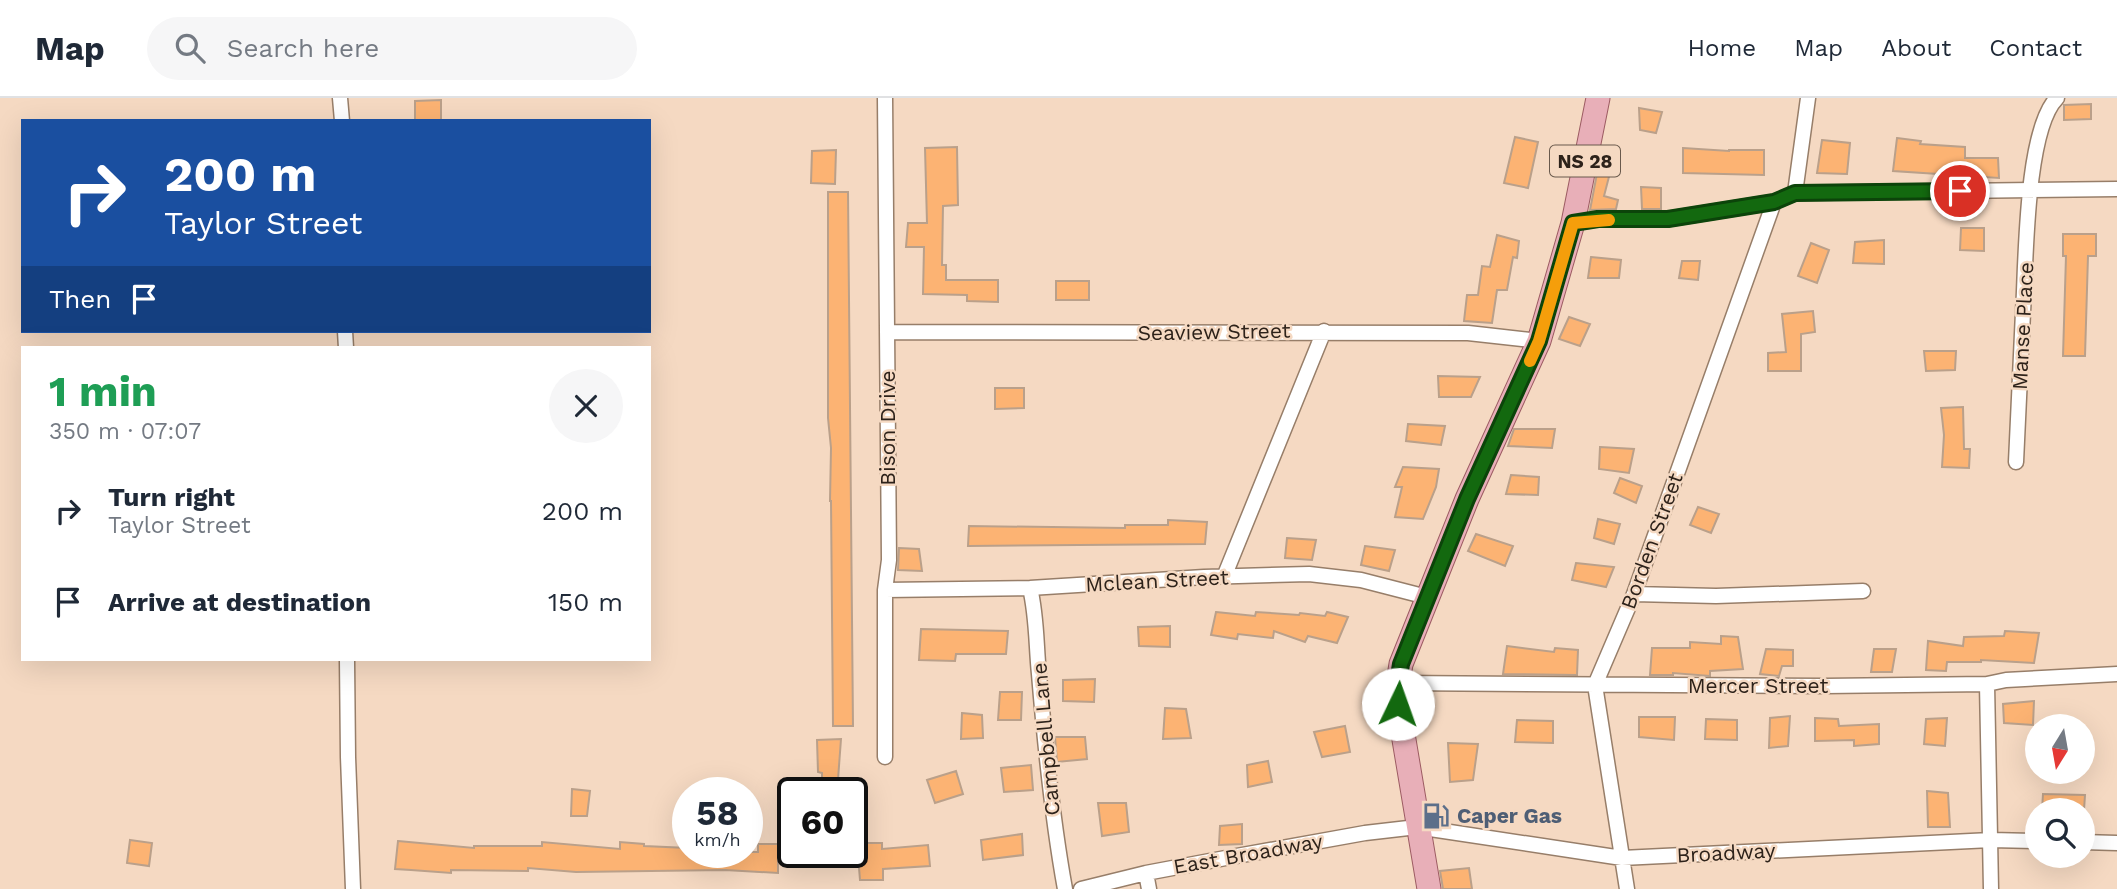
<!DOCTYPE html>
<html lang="en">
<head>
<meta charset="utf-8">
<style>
	:root { --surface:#fff; --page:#f6f6f7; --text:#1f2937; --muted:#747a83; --line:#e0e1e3 }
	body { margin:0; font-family:"Work Sans",sans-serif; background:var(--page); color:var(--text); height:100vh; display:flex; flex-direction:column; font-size:26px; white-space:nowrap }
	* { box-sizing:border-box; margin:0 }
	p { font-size:23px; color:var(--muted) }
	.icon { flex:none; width:38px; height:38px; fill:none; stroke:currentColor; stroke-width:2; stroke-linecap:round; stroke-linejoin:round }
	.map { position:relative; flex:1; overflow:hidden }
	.panel { position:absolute; left:21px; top:248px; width:630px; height:315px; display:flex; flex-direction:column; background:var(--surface); border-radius:0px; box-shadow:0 7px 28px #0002 }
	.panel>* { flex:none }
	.guide { position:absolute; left:21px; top:21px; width:630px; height:214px; border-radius:0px; box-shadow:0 7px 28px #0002; background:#1a4fa0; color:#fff; overflow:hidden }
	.needle { width:46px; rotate:191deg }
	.controls { position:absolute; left:2025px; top:616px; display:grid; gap:14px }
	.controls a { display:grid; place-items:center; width:70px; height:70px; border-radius:50%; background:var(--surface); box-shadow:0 7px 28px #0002; font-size:35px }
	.speed { position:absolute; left:672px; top:679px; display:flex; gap:14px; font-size:35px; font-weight:700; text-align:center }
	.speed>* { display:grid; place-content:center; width:91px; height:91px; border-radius:50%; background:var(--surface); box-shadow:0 7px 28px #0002; line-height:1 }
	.speed small { font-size:18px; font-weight:400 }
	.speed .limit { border:4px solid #111; border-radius:10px; background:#fff; color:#111 }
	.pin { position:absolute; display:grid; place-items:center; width:60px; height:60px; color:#fff; margin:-30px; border:4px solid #fff; border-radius:50%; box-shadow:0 2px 7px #0007 }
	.me { position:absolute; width:77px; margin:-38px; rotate:3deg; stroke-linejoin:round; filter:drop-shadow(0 0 5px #0008) }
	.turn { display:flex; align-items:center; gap:24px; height:147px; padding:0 28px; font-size:32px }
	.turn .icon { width:91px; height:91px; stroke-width:2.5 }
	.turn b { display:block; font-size:49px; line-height:60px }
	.then { display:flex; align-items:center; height:66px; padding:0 28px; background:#0003; gap:14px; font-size:26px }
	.round { display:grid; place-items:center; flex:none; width:74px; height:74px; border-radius:37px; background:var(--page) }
	.headline { display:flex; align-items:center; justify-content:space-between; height:119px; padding:0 28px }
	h1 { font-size:42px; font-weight:700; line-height:52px; color:#1e9e55 }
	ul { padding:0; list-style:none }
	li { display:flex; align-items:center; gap:21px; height:91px; padding:0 28px }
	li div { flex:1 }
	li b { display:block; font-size:26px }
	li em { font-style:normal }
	header { display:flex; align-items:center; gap:42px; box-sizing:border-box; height:98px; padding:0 35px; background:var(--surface); border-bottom:2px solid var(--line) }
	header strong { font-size:33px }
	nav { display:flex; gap:38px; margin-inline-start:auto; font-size:24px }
	.search { width:490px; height:63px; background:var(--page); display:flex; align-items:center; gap:18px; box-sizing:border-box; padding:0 24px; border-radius:38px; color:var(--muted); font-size:26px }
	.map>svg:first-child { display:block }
</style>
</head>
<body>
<header>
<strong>Map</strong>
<div class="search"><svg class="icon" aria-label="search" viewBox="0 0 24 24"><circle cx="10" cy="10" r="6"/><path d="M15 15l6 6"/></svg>Search here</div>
<nav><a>Home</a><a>Map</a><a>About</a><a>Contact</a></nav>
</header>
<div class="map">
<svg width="2117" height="791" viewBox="0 0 2117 791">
	<rect width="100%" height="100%" fill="#f5d9c2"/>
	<path fill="#fcb373" stroke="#baa08a" stroke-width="2" d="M441,2V23H415V3Z
		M2091,6V21L2064,22V7Z
		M1639,10L1662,14L1656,35L1640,32Z
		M1515,39L1538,44L1528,90L1504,85Z
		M1897,40L1921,43L1920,46L1965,49V60H1998L1999,80L1893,73Z
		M1822,42L1850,45L1847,76L1817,75Z
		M957,49L958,107L943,108L942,167H946V182H998V204L967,203V197L923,196L924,149H906L908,125H927L925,50Z
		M1683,50L1729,53V52H1764V77L1683,75Z
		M836,52L835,86L811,85L812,53Z
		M1599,65L1612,67L1604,98L1618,102L1616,111L1590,112Z
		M1641,89L1661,90V111H1642Z
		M828,94H848L853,628H833L831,403H830L831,350L828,320Z
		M1961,130H1984V153L1960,152Z
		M2063,136H2096V158H2088L2085,258H2063L2066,158H2063Z
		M1497,137L1519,143L1517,160L1513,159L1507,192H1497L1492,225L1464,223L1467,197H1478L1482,168L1490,169Z
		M1884,142V166L1853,165L1855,144Z
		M1811,145L1829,152L1817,185L1798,178Z
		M1591,159L1621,162L1619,180H1588Z
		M1682,163H1700L1698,182L1679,180Z
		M1056,183H1089V202H1056Z
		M1813,213L1815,234L1801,236V273H1768V255L1786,254L1782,216Z
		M1569,219L1590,226L1580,248L1559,241Z
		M1924,253H1956L1955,272L1926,273Z
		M1438,278L1480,279L1471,299H1439Z
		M995,290H1024V310L995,311Z
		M1963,309L1964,351H1970L1969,370L1942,369L1944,337L1941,310Z
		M1408,326L1445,328L1441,347L1406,343Z
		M1514,331H1555L1552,350L1508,348Z
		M1600,349L1634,351L1629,375L1599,371Z
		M1403,369L1439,371L1436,389L1423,421L1395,419L1402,389H1395Z
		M1511,377L1539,379L1538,397L1506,396Z
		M1620,380L1642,388L1636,405L1614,395Z
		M1698,409L1719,416L1711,435L1690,427Z
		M1598,421L1620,426L1614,446L1594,440Z
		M1168,422L1207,424L1205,446L968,448L969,428L1125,430V427H1168Z
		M1476,436L1513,448L1505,468L1468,453Z
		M1287,440L1316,442L1312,462L1285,460Z
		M1365,448L1395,452L1389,473L1361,467Z
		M899,450L919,451L922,473L898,472Z
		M1576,465L1614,469L1606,489L1572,482Z
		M1216,514L1255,518L1256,514L1299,517L1300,515L1325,518L1327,514L1348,519L1337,545L1308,538L1305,544L1274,533L1273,540L1238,536L1237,541L1211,537Z
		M1170,528V549L1139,548L1138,529Z
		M921,531L1008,533L1006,556H956L955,563L919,562Z
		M2005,533L2039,535L2034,565L1981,562V564H1947L1946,573L1926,572L1928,543L1963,548L1964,539L2004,538Z
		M1721,538L1738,539L1743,571L1710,573V578L1673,575V577H1650L1652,550H1690V544L1721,546Z
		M1507,548L1554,554L1555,550L1578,552L1577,577L1503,576Z
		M1766,551L1793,552V568H1782L1779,578L1760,576Z
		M1874,551H1896L1892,574H1871Z
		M1095,581L1094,604L1063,603V582Z
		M1000,594H1022L1021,622H998Z
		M2034,603L2033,627L2004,625L2003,606Z
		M1165,610L1186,611L1191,640L1163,641Z
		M962,615L982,617L983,640L961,641Z
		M1790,618L1788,648L1769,650L1770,620Z
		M1639,619H1675L1674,642L1639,639Z
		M1815,620L1838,621L1839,628L1879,626V646L1854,648V642L1815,643Z
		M1947,620L1945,648L1924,646L1926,621Z
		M1706,621L1737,622V642L1705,641Z
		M1517,622L1553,623V645L1515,644Z
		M1345,628L1350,654L1322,659L1314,634Z
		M1055,639H1085L1087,661L1057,664Z
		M841,641L837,695H822V675L818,674L817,642Z
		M1448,645L1478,646L1473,682L1450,684Z
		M1268,663L1272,684L1248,689L1247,667Z
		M1031,667L1033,692L1004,694L1001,670Z
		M956,673L963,696L935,705L927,682Z
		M572,691L590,693L587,718H571Z
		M1927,693L1948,695L1950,729H1928Z
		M2043,696L2085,697L2084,712H2042Z
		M1098,705H1126L1129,734L1102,738Z
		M1242,726V746L1219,747L1220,728Z
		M1022,736L1023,757L983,762L981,742Z
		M130,742L152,745L149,768L127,765Z
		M398,743L474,750V748H542V744L620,751V744L644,746V748L688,750V754H758V746H778V775L725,772L576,774L528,770V773L451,772V775L411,772L395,771Z
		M857,745H882V751L928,747L930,768L883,771V782H860Z
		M1469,770L1472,791H1443L1440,773Z"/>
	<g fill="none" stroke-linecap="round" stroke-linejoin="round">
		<g stroke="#977e69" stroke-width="17">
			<path id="street" d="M340,0L342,23
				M1795,95L1808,0
				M1573,125L1598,121H1668L1774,104L1795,95L2117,91
				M345,233L346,250
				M887,234L1468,235L1539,243
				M2016,364C2018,314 2021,264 2023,214C2026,168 2025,32 2057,0
				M1224,479L1324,233
				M1030,490C1037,519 1036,547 1039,576C1045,648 1052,720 1065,791
				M885,492L1030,490L1204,479L1309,476L1361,482L1427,499
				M1634,496L1716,498L1863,493
				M347,562L348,659L353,791
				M1398,585L1825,588L1987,586L2006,582L2117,576
				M1987,586L1991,791
				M885,659V492L889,462L885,0
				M2082,744L2117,745
				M1146,775L1149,791
				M1081,791L1146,775L1231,759L1365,735L1417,729L1622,760L1991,742L2037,743
				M1627,791L1595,587L1634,496L1774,104"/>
		</g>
		<g stroke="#9c5b62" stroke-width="25">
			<path id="primary" d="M1429,791L1398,606V585L1401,566L1467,401L1539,243L1573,125L1598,0"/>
		</g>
		<use href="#street" stroke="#fff" stroke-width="14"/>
		<use href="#primary" stroke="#e8afb8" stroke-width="23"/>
	</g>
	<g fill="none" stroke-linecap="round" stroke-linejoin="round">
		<g stroke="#0c440a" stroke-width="18">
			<path id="route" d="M1398,606V585L1401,566L1467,401L1539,243L1573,125L1598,121H1668L1774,104L1795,95L1960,93"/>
		</g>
		<use href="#route" stroke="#13690f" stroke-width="12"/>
		<path stroke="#f59e0b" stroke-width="12" d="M1530,263L1539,243L1573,125L1609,122"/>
	</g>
	<defs>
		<g id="fuel-bare" transform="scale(2.1)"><path d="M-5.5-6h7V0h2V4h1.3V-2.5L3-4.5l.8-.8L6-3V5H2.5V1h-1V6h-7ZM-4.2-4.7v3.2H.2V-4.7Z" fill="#5c6f8a" stroke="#f5d9c2" stroke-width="2.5" paint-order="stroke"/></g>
	</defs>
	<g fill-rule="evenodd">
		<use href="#fuel-bare" x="1436" y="718"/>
	</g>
	<g text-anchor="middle" stroke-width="5" stroke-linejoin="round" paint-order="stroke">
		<rect fill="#f5d9c2" stroke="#69594c" stroke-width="2" x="1550" y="47.5" width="70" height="31" rx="5"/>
		<g font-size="19" font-weight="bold" fill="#2d221a">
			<text x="1585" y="70">NS 28</text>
		</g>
		<g font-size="21" fill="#2d221a" stroke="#f5d9c2">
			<text transform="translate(2023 228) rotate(-87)" y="7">Manse Place</text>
			<text transform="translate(1214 234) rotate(-1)" y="7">Seaview Street</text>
			<text transform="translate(888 330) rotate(-90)" y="7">Bison Drive</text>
			<text transform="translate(1652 443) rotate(-70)" y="7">Borden Street</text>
			<text transform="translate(1157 483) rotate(-3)" y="7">Mclean Street</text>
			<text x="1758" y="595">Mercer Street</text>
			<text transform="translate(1046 641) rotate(-95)" y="7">Campbell Lane</text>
			<text transform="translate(1726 755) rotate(-3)" y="7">Broadway</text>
			<text transform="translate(1248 756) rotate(-10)" y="7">East Broadway</text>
		</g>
		<g font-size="21" font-weight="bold" fill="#4e5e75" stroke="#f5d9c2" text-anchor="start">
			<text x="1457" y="725">Caper Gas</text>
		</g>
	</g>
</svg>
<div class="controls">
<a><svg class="needle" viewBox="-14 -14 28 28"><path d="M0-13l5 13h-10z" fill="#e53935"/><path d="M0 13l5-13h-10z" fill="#747a83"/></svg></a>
<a><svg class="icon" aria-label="search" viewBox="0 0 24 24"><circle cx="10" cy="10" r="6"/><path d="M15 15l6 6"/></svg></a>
</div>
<div class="speed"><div>58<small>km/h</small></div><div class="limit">60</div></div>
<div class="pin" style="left:1960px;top:93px;background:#d93025"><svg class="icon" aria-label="arrive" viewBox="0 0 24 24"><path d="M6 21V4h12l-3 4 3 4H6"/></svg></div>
<svg class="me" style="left:1398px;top:606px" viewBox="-20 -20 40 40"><circle r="19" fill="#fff"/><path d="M0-13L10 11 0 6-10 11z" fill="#13690f"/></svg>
<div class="guide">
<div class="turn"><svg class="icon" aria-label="right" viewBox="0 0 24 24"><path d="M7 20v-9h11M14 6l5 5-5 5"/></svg><div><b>200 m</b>Taylor Street</div></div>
<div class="then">Then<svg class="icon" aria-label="arrive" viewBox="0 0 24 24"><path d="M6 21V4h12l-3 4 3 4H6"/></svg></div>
</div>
<section class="panel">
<div class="headline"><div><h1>1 min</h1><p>350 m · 07:07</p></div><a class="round"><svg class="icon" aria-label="close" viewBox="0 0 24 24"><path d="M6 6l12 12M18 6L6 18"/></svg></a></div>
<ul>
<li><svg class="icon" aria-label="right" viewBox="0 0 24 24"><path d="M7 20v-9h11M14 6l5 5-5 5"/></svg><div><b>Turn right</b><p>Taylor Street</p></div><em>200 m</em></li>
<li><svg class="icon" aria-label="arrive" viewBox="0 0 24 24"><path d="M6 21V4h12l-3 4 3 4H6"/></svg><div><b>Arrive at destination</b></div><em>150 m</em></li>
</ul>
</section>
</div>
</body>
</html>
